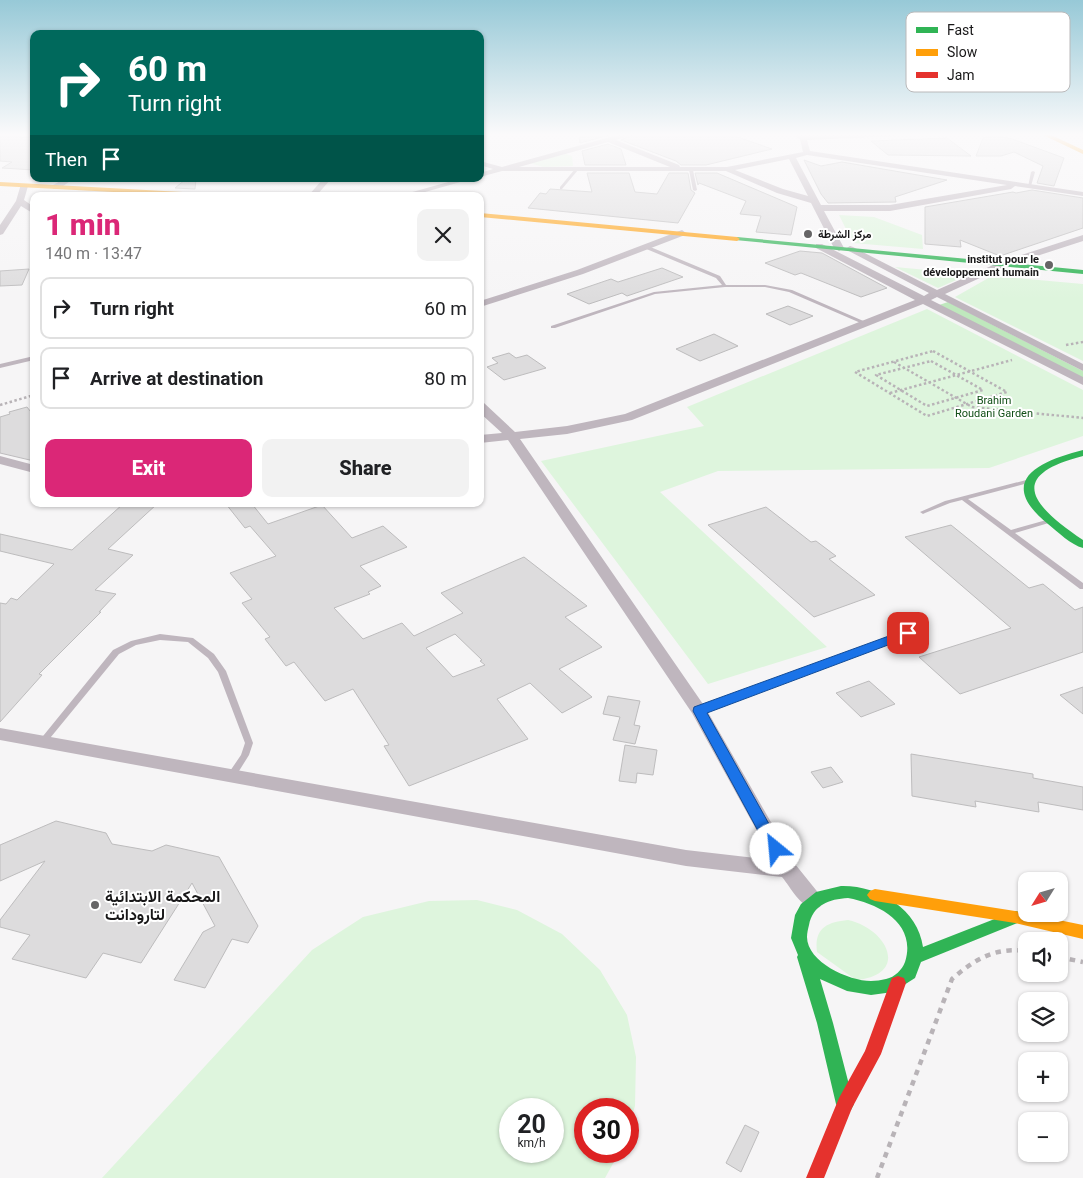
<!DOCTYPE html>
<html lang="en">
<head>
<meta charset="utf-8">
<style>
	:root { --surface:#fff; --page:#f2f2f2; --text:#202124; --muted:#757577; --line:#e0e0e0; --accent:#db2777 }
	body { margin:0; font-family:Roboto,Vazirmatn,sans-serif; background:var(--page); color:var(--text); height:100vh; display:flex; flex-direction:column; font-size:19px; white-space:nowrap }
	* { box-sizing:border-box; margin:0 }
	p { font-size:16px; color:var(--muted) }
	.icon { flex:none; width:28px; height:28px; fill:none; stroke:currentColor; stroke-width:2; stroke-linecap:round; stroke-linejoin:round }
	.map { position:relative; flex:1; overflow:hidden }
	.panel { position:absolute; left:30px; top:192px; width:454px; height:315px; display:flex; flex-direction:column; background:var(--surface); border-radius:10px; box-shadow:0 1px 4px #0004 }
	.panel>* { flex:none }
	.guide { position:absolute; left:30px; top:30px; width:454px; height:152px; border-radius:10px; box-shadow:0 1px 4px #0004; background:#00695c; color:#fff; overflow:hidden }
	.needle { width:32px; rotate:233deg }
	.tools { position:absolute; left:1018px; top:872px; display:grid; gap:10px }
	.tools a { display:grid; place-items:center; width:50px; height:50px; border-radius:10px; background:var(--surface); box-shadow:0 1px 4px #0004; font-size:25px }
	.speed { position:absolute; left:499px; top:1098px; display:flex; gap:10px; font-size:25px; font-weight:700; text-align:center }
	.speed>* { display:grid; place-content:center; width:65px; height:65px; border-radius:50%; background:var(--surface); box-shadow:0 1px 4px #0004; line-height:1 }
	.speed small { font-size:12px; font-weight:400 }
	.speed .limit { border:8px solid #d22; background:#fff; color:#111 }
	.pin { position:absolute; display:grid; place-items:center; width:42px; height:42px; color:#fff; margin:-21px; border-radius:10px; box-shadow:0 2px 8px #0006 }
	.me { position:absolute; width:55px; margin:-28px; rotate:332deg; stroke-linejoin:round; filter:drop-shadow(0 0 4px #0008) }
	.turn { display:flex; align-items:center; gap:18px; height:105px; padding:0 15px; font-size:22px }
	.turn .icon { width:65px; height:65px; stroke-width:2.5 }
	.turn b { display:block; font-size:35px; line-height:42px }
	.then { display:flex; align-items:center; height:48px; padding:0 15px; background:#0003; gap:10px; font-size:19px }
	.round { display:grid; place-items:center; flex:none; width:52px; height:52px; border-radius:10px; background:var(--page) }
	.overview { display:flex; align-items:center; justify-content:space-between; height:85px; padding:0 15px }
	h1 { font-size:30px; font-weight:800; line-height:38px; color:var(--accent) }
	.button { display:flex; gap:10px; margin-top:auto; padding:10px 15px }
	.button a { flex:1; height:58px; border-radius:10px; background:var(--accent); color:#fff; font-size:20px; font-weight:800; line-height:58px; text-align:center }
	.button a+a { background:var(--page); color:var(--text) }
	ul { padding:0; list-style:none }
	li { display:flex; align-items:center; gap:15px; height:62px; margin:0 10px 8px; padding:0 5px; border:2px solid var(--line); border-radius:10px }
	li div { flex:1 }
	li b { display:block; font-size:19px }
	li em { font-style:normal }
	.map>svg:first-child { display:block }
</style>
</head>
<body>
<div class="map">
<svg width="1083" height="1178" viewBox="0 0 1083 1178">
	<rect width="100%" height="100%" fill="#f6f5f6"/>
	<path fill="#def5dd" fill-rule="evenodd" d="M566,154L572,156L573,166L543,167L530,163Z
		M839,215L874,217L922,235L923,249L853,243Z
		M895,267L970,274L938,288Z
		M992,276L1083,284V361L955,297Z
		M927,309L1083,390V436L989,468L718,471L660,492L827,647L708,684L541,461L704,426L687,407Z
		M477,900L517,910L562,934L600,970L627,1015L636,1057L635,1106L628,1128V1109H585V1151H620L605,1178H102L312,950L363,917L429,901ZM510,1109H552V1151H510Z
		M848,920C888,929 910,975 856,980L817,952C814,929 826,922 848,920Z"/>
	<path fill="#bfe8bd" d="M948,302L1083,371V379L939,305Z"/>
	<path fill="#dddcdd" stroke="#bdbcbd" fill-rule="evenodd" d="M0,134H21V138L34,136V170L2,168L12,162L0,161Z
		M597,134H613L580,143L579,138Z
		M635,134H729L772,149L706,165H681L676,161L621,140Z
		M995,136L1012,139L1064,158L1054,186L1037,183L1043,166L1014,152L1001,156H976L983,138Z
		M947,138L971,156L888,155L871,141Z
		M608,144L621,149L626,165H585L582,151Z
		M804,160L821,166L842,162L947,180L895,197L896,202L828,203L821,194Z
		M587,173H629L635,192L657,194L669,173H688L691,190L695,193L678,223L528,208L540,193L546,194L550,189L592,192Z
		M695,173H717L797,207L791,235L756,232L761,216L740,214L746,201L699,183L698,185Z
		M186,179H196L195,189L175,188Z
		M1032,190L1083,198V228L1000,256L960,240L961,247L925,244V207L1013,192L1016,193Z
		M800,251L822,253L887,288L861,297L801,273L795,275L765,263Z
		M662,268L683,277L627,296L622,293L589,304L567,294L611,279L618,282Z
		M29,269L22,285L0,286V271Z
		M788,306L813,316L790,325L766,314Z
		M714,334L738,346L700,361L676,349Z
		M509,353L516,358L527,355L546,368L504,380L487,367L498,363L492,358Z
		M27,407L34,416V461L0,453V417L10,414L9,412Z
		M123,504H157L108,549L133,555L95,590L116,594L99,612H101L39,674L42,675L0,722V603L6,604L11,598L17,600L54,564L0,551V534L72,550Z
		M226,504H252L268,524L322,505L352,538L383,526L407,547L360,566L381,586L368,592L370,594L334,608L363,639L402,623L414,636L463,613L441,593L524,557L587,606L565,617L602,647L559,669L592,697L562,713L530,683L497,699L528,739L409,786L384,746L389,745L353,689L325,701L294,662L286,666L265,639L270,637L242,603L252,599L230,573L276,556L250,526L245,528ZM455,634L482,660L480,661L485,665L453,677L426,648Z
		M766,507L811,542L816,541L836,556L829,559L875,595L814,617L708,525Z
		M951,525L1029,588L1043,584L1075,610L1083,607V652L960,694L919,657L1011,628L905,537Z
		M869,681L895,704L861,717L836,693Z
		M1083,687V714L1060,695Z
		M608,696L640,701L634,725L640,726L635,744L613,740L620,717L603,714Z
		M625,745L657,750L653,775L637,773L636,783L619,781Z
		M911,754L1033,774V778L1083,787V810L1038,802L1039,812L975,801L976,807L912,796Z
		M831,767L843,782L823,788L811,772Z
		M56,821L106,833L112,844L152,851L166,845L219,857L258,926L248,943L232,939L205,988L174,980L203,932L215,926L192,883L141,963L103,953L86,978L12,959L30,935L0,927V920L45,861L0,881V845Z
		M745,1125L759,1132L741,1172L726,1163Z"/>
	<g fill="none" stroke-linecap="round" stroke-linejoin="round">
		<path stroke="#b8b3b7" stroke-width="2.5" stroke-dasharray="2.5 2.5" stroke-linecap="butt" d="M1066,345L1083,342
			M933,351L1007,392L927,416L855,372Z
			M931,361L983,390L927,406L876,375Z
			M894,362L972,407L1083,418
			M890,393L1012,360
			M0,405L34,395"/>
		<path stroke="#b8b3b7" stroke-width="4.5" stroke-dasharray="5.5 5.5" stroke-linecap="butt" d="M1059,957L1083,962
			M877,1178L952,979C975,959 995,947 1026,951"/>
		<path fill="#bfb6be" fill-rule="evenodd" d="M575,169L578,170L562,189H560V187Z
			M691,169L693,170L697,190L695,191L693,190L689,170Z
			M1033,171L1035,172L1031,186L1028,187L1031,172Z
			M644,246H648L720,276L726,285H765L792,290L868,323L863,324L789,292L765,287H725L655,294L555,328H551V326L654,292L722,285L716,278L644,248Z
			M34,356V360L0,368V364Z
			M1030,479L1032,480L1033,481L1032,482L968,499L1011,530L1050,519L1052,520L1053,521L1052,522L1015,533L1083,583V589H1080L962,500L950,503L925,513L923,514L920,512L945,501L949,500Z
			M922,625H928L929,627L928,629L702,713H696L695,711L696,709Z
			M160,634L193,638L214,654L226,671L253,743L249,755L234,779L231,780L228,779L226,777L241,755L245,743L218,672L208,658L188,642L160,640L136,645L119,654L46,743H40L39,741L113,650L131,641Z"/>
		<path fill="#bfb6be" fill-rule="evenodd" d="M621,134H633L616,140L679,165L680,167H727L803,152L800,139L790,134H898L895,136L807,140L810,151L1083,192V196L1015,186L1011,189L890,211H824L844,248L839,251L834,248L811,203L777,193L726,171H502L480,177V173L493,169L480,165V161L502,167ZM608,142L670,167H519ZM807,155L1007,185L890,205H821L796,158ZM789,159L808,196L783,189L735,170Z
			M64,179H73L59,189H53V185Z
			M323,179H331L316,196H308Z
			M459,179H471L411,196H398Z
			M21,184L28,186L24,200L34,207V214L21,206L3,234L0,235V225L16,201Z
			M682,230L686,233L685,235L583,274L480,307V301L577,270Z
			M1083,235V241L1006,266L945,294L1083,364V371L937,297L931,300L1083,377V385L923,304L632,420L567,434L520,439L705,707L795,864L820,895L823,901L820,907C803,913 792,889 782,877L686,866L0,740V728L686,850L773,860L692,713L508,440L480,443V435L502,433L480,413V402L484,403L515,432L567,426L625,414L915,300L816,248V244H822L924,296L929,293L845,249L850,246L853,247L937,290L1000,262Z
			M0,456L34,465V473L0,464Z"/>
		<path fill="#30b455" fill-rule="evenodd" d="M737,237L1083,270V274L735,240V238Z
			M1083,450V456C1004,476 1034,507 1083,540V548C1071,545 1058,532 1048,524C995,481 1039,461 1083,450Z
			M841,886C878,885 918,909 923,947L1015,911L1020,912L1023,917L1020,922L921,962L915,978L893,992L871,995L847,991L820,979L833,1023L854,1104L851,1110L845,1112L839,1110L836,1104L817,1023L797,957L798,955L791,938L795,915L801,904L816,892ZM848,898C880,904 917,924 905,962C902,970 895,977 886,979C881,980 876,981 871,981C849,981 807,962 807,937C807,933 808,929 809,925C813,905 829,899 848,898Z"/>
		<path fill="#ff9f0a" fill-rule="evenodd" d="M1041,134H1049L1083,150V154Z
			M0,182L219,194L222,196H189L0,186Z
			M480,213L737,237L740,239L737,241L480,217Z
			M875,889L1015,911L1083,925V939L1015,923L875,901L870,899L867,895L870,891Z"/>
		<path fill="#e5322d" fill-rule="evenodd" d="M898,976L904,978L906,983L881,1054L852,1108L824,1178H806L839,1098L865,1051L890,983L892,978Z"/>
	</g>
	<linearGradient id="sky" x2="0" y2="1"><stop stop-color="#97c9d7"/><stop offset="0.45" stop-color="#fbfafb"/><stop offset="1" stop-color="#fbfafb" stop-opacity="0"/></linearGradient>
	<rect width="1083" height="299" fill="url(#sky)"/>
	<path fill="#1a73e8" stroke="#114b97" d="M908,629L912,630L914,633L912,636L707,713L783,849L781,853L776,855L770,853L693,711L694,707Z"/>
	<g fill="#666566" stroke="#fff" stroke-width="2">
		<circle cx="808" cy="234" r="5"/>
		<circle cx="1049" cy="265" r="5"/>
		<circle cx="95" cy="905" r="5"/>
	</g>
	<g text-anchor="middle" stroke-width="4" stroke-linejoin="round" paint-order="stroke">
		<g font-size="11" font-weight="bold" fill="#181718" stroke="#fff" text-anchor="start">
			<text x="818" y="238">مركز الشرطة</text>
			<text x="1039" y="263" text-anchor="end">institut pour le<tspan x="1039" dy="13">développement humain</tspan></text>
		</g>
		<g font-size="11" fill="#114f16" stroke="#fff">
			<text x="994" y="404">Brahim<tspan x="994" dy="13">Roudani Garden</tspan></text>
		</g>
		<g font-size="16" font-weight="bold" fill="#181718" stroke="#fff" text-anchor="start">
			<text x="105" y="902">المحكمة الابتدائية<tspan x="105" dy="18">لتارودانت</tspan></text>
		</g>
	</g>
	<rect x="906" y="12" width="164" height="80" rx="8" fill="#fff" stroke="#bab9ba" stroke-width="1"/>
	<rect x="916" y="27" width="22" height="6" fill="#30b455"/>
	<rect x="916" y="49" width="22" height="7" fill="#ff9f0a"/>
	<rect x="916" y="72" width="22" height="6" fill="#e5322d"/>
	<g font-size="14" fill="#181718">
		<text x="947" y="35">Fast</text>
		<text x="947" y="57">Slow</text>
		<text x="947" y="80">Jam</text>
	</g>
</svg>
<div class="tools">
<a><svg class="needle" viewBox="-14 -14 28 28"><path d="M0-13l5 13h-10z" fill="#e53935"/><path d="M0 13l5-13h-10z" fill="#757577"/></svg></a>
<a><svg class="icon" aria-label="sound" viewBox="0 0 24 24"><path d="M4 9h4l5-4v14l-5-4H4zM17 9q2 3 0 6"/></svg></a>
<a><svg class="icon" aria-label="layers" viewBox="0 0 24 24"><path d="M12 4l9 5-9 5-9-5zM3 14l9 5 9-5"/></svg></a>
<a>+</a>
<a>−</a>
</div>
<div class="speed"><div>20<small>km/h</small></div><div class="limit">30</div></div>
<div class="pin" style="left:908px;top:633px;background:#d93025"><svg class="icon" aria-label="arrive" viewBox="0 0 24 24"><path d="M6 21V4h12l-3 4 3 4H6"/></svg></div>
<svg class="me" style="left:776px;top:849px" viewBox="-20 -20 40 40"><circle r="19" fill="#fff"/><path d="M0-13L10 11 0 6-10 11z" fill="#1a73e8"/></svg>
<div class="guide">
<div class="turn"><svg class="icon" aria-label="right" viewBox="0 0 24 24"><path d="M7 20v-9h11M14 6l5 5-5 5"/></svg><div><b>60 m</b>Turn right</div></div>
<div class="then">Then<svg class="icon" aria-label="arrive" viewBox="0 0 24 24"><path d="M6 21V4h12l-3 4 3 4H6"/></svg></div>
</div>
<section class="panel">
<div class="overview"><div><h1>1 min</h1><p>140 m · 13:47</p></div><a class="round"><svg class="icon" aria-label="close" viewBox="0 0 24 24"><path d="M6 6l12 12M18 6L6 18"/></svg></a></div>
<ul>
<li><svg class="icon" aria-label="right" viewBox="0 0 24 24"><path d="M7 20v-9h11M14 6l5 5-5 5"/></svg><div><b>Turn right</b></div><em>60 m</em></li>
<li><svg class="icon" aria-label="arrive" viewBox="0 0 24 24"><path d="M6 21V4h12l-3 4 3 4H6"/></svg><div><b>Arrive at destination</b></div><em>80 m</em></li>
</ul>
<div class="button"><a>Exit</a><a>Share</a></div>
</section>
</div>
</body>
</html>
